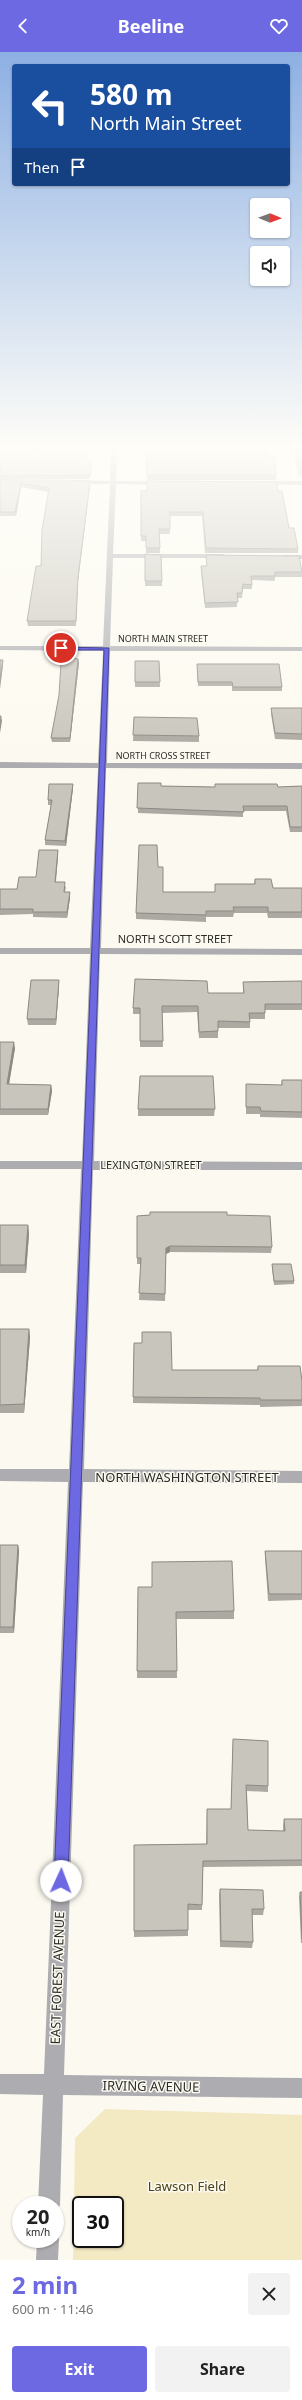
<!DOCTYPE html>
<html lang="en">
<head>
<meta charset="utf-8">
<style>
	:root { --surface:#fff; --page:#f2f2f2; --text:#222; --muted:#767676; --accent:#6c69e3 }
	body { margin:0; font-family:"Noto Sans",sans-serif; background:var(--page); color:var(--text); height:100vh; display:flex; flex-direction:column; font-size:15px; white-space:nowrap }
	* { box-sizing:border-box; margin:0 }
	p { font-size:13px; color:var(--muted) }
	.icon { flex:none; width:22px; height:22px; fill:none; stroke:currentColor; stroke-width:2; stroke-linecap:round; stroke-linejoin:round }
	.map { position:relative; height:2208px; overflow:hidden }
	.sheet { display:flex; flex-direction:column; background:var(--surface); flex:1 }
	.sheet>* { flex:none }
	.guide { position:absolute; left:12px; top:12px; width:278px; height:122px; border-radius:4px; box-shadow:0 1px 3px #0004; background:#1a4fa0; color:#fff; overflow:hidden }
	.needle { width:26px; rotate:91deg }
	.controls { position:absolute; left:250px; top:146px; display:grid; gap:8px }
	.controls a { display:grid; place-items:center; width:40px; height:40px; border-radius:4px; background:var(--surface); box-shadow:0 1px 3px #0004; font-size:20px }
	.speed { position:absolute; left:12px; top:2144px; display:flex; gap:8px; font-size:20px; font-weight:700; text-align:center }
	.speed>* { display:grid; place-content:center; width:52px; height:52px; border-radius:50%; background:var(--surface); box-shadow:0 1px 3px #0004; line-height:1 }
	.speed small { font-size:10px; font-weight:400 }
	.speed .limit { border:2px solid #111; border-radius:6px; background:#fff; color:#111 }
	.pin { position:absolute; display:grid; place-items:center; width:34px; height:34px; color:#fff; margin:-17px; border:2px solid #fff; border-radius:50%; box-shadow:0 1px 4px #0007 }
	.me { position:absolute; width:44px; margin:-22px; rotate:2deg; stroke-linejoin:round; filter:drop-shadow(0 0 3px #0008) }
	.turn { display:flex; align-items:center; gap:14px; height:84px; padding:0 12px; font-size:18px }
	.turn .icon { width:52px; height:52px; stroke-width:2.5 }
	.turn b { display:block; font-size:28px; line-height:34px }
	.then { display:flex; align-items:center; height:38px; padding:0 12px; background:#0003; gap:8px; font-size:15px }
	.round { display:grid; place-items:center; flex:none; width:42px; height:42px; border-radius:4px; background:var(--page) }
	.head { display:flex; align-items:center; justify-content:space-between; height:68px; padding:0 12px }
	h1 { font-size:24px; font-weight:700; line-height:30px; color:var(--accent) }
	.action { display:flex; gap:8px; margin-top:auto; padding:8px 12px }
	.action a { flex:1; height:46px; border-radius:4px; background:var(--accent); color:#fff; font-size:16px; font-weight:700; line-height:46px; text-align:center }
	.action a+a { background:var(--page); color:var(--text) }
	header { display:flex; justify-content:space-between; align-items:center; height:52px; padding:0 12px; background:var(--accent); color:#fff; font-size:18px; font-weight:700 }
	.map>svg:first-child { display:block }
</style>
</head>
<body>
<header><svg class="icon" aria-label="back" viewBox="0 0 24 24"><path d="M15 5l-7 7 7 7"/></svg>Beeline<svg class="icon" aria-label="heart" viewBox="0 0 24 24"><path d="M12 20l-8-8c-3-5 5-10 8-4 3-6 11-1 8 4z"/></svg></header>
<div class="map">
<svg width="302" height="2208" viewBox="0 0 302 2208">
	<rect width="100%" height="100%" fill="#fcfaf0"/>
	<path fill="#f3eac4" fill-rule="evenodd" d="M105,2057L302,2063V2208H73L75,2086ZM81,2153H115V2187H81Z"/>
	<g fill="none" stroke-linecap="round" stroke-linejoin="round">
		<path fill="#adadb1" fill-rule="evenodd" d="M111,395H117L116,429H163L166,431L163,433L116,432L113,502H223L226,504L223,506H113L110,594L302,595V599H110L107,711H302V717L106,716L101,896L302,897V903L100,902L94,1109L302,1110V1118H93L84,1417L302,1419V1431L83,1430L64,2023L302,2026V2046L63,2043L60,2153L55,2161V2153H38L43,2043L0,2042V2022H44L68,1430L0,1429V1417H69L81,1117H0V1109H82L90,902H0V896H90L98,716H0V710L98,711L103,599L0,598V594H103L110,432H73L70,430L73,428L110,429Z
			M292,395H298L302,411V425L299,423Z
			M261,429H302V433L259,432Z
			M283,503H302V507L281,506V504Z
			M55,2179L59,2187L58,2208H36L37,2187H55Z"/>
	</g>
	<path fill="#aca9a2" d="M0,395L2,398L39,397L40,395H88L87,409L92,413L90,427L0,428Z
		M146,395L268,403L276,423V428H147Z
		M0,429L90,434L78,529L76,574H28L27,569L41,514L48,440L21,435L16,464H0Z
		M141,439H278L289,476L298,497V501H205L202,464H170V482H160V501H146V489H141Z
		M145,502L162,529V534H145Z
		M206,503L302,518V525H275V529L252,528V537H243L242,546H237V555L205,556L201,519V514H207Z
		M78,607L79,611L70,690H52L51,686L65,611Z
		M135,609H159L160,635H135Z
		M197,616L282,635V639H232V634H198Z
		M271,656H302V688L275,687L271,662Z
		M134,665L199,684V690L133,689Z
		M138,731L161,734L215,735V732L278,735L302,734V780H290L286,759H243V765L138,761Z
		M73,732V736L66,794L45,793V788L51,753H48V748Z
		M58,798V804L56,830L66,835L65,840H70V846L67,866L33,865V862L0,863V837H17L36,825Z
		M255,827L273,836H302V866H268L267,861H234L233,865H206V870L136,867V861L163,840H215V832H254Z
		M59,928V934L56,973H28L27,967Z
		M302,929V958H265V967H250V976H218V986H199L197,960L162,961L163,995H140V962H133V956L208,941H243V930Z
		M0,990L15,996L9,1032L51,1033L52,1039L48,1063H0Z
		M282,1028H302V1066L260,1065V1062H246V1032L281,1033Z
		M138,1057H215L214,1064H138Z
		M150,1163H227L272,1195L271,1201L170,1200L166,1202L165,1249L139,1248L141,1212H137V1164Z
		M0,1173H28L29,1182L26,1221H0Z
		M272,1212L294,1229V1232L274,1233L272,1216Z
		M0,1277H29L30,1286L24,1361H0Z
		M134,1291L172,1318H257L258,1314L302,1329V1354L260,1355V1353L133,1351Z
		M0,1493H18L19,1499L14,1581H0Z
		M265,1499H302V1548L268,1549L265,1506Z
		M138,1535L234,1559V1567H176L177,1626H137Z
		M233,1687L268,1734V1740L247,1739L248,1778L283,1779V1773L284,1767H302V1814L203,1815L202,1858H188V1884L134,1885V1793L206,1792L207,1757H231Z
		M220,1837L264,1857L263,1863H252L253,1890L252,1896L220,1895L219,1843Z
		M300,1840H302V1891H301L299,1845Z"/>
	<path fill="#8c8a84" d="M90,429V434L78,529L76,574L78,525Z
		M21,431V435L16,464L15,460Z
		M78,607L79,611L70,690V686Z
		M3,608V613L0,637V629Z
		M1,664L2,669L0,681V673Z
		M73,732V736L66,794L65,789Z
		M58,798V804L55,835V830Z
		M70,840V846L67,866V860Z
		M59,928V934L56,973V967Z
		M14,990L15,996L8,1038L7,1032Z
		M51,1033L52,1039L48,1063V1057Z
		M28,1173L29,1182L26,1221L25,1213Z
		M170,1194V1200L166,1202L165,1249L166,1196Z
		M29,1277L30,1286L24,1361V1352Z
		M18,1493L19,1499L14,1581L13,1575Z"/>
	<path fill="#c8c5bc" stroke="#8c8a84" d="M0,395H1V398L39,397L40,395H88L87,409H92L90,423L0,424Z
		M146,395H267L268,403L274,405L276,423H147Z
		M0,429H90L78,525L76,569H27L36,514H41L42,478L49,436L21,431L15,460H0Z
		M147,429L277,430L278,439H282L289,476H294L298,497L206,496L203,460H170V477H159L160,496H146V484H141V439H147Z
		M145,502L161,503L162,529H145Z
		M206,503L299,504L302,520H275V524H251L252,533L243,532L242,541H237L238,550L205,551L201,514H207Z
		M66,605L78,607L70,686H51L59,643L61,611H65Z
		M0,608H3L0,629Z
		M135,609H159L160,630H135Z
		M197,612H279L282,635H233L232,630H198Z
		M271,656H302V682L275,681Z
		M0,664H1L0,673Z
		M134,665L197,666L199,684L133,683Z
		M138,731H161V734L215,735V732H277L278,735L302,734V775H290L287,754H243L244,760L137,756Z
		M49,732H73L65,789L45,788L52,748H48Z
		M139,793H157L158,815H163V840H215V832H255V827H271L273,836H302V860H268V855H233L234,859H206V863L136,861Z
		M39,798H58L55,830H65L64,840H70L67,860H33V857H0V837H17L19,825H36Z
		M135,927L207,929L208,941H244L243,930L302,929V952H265V961H249L250,970L218,969V979L199,980L198,954H162L163,989H140V956H133Z
		M31,928H59L56,967H27Z
		M0,990H14L7,1032L51,1033L48,1057H0Z
		M140,1024H213L215,1057H138Z
		M282,1028H302V1060L261,1059L260,1055H246V1032L282,1033Z
		M150,1160H227V1163L270,1164L272,1195L170,1194L166,1196L165,1242L139,1241L141,1206H137V1164L150,1163Z
		M0,1173H28L25,1213H0Z
		M272,1212H291L294,1229H274Z
		M0,1277H29L24,1352L0,1353Z
		M142,1280H171L172,1318H258V1314H300L302,1329V1348H260V1346L133,1345L134,1291H142Z
		M0,1493H18L13,1575H0Z
		M265,1499H302V1542H269Z
		M232,1509L234,1559L176,1560L177,1619H137L138,1535H152V1510Z
		M233,1687L268,1689V1734L246,1733L248,1778L285,1779L284,1767H302V1808L203,1809L202,1853L188,1852V1878L134,1879V1793L207,1792V1757H231Z
		M220,1837L263,1838L264,1857H252L253,1890L221,1889Z
		M300,1840H302V1887Z"/>
	<linearGradient id="sky" x2="0" y2="1"><stop stop-color="#8db0e3"/><stop offset="0.56" stop-color="#fefdf8"/><stop offset="1" stop-color="#fefdf8" stop-opacity="0"/></linearGradient>
	<rect width="302" height="704" fill="url(#sky)"/>
	<path fill="#6c69e3" stroke="#464494" d="M59,595L109,596L68,1829L66,1834L61,1836L56,1834L54,1829L104,598H61Z"/>
	<g text-anchor="middle" stroke-width="3" stroke-linejoin="round" paint-order="stroke">
		<g font-size="9" fill="#2b2b27" stroke="#fcfaf0">
			<text x="163" y="590">NORTH MAIN STREET</text>
			<text x="163" y="707">NORTH CROSS STREET</text>
		</g>
		<g font-size="11" fill="#2b2b27" stroke="#fcfaf0">
			<text x="175" y="891">NORTH SCOTT STREET</text>
			<text x="151" y="1117">LEXINGTON STREET</text>
		</g>
		<g font-size="13" fill="#2b2b27" stroke="#fcfaf0">
			<text x="187" y="1430">NORTH WASHINGTON STREET</text>
			<text transform="translate(57 1926) rotate(-88)" y="5">EAST FOREST AVENUE</text>
			<text transform="translate(151 2034) rotate(1)" y="5">IRVING AVENUE</text>
		</g>
		<g font-size="13" fill="#4c4117" stroke="#fcfaf0">
			<text x="187" y="2139">Lawson Field</text>
		</g>
	</g>
</svg>
<div class="controls">
<a><svg class="needle" viewBox="-14 -14 28 28"><path d="M0-13l5 13h-10z" fill="#e53935"/><path d="M0 13l5-13h-10z" fill="#767676"/></svg></a>
<a><svg class="icon" aria-label="sound" viewBox="0 0 24 24"><path d="M4 9h4l5-4v14l-5-4H4zM17 9q2 3 0 6"/></svg></a>
</div>
<div class="speed"><div>20<small>km/h</small></div><div class="limit">30</div></div>
<div class="pin" style="left:61px;top:596px;background:#d93025"><svg class="icon" aria-label="arrive" viewBox="0 0 24 24"><path d="M6 21V4h12l-3 4 3 4H6"/></svg></div>
<svg class="me" style="left:61px;top:1829px" viewBox="-20 -20 40 40"><circle r="19" fill="#fff"/><path d="M0-13L10 11 0 6-10 11z" fill="#6c69e3"/></svg>
<div class="guide">
<div class="turn"><svg class="icon" aria-label="left" viewBox="0 0 24 24"><path d="M17 20v-9H6M10 6l-5 5 5 5"/></svg><div><b>580 m</b>North Main Street</div></div>
<div class="then">Then<svg class="icon" aria-label="arrive" viewBox="0 0 24 24"><path d="M6 21V4h12l-3 4 3 4H6"/></svg></div>
</div>
</div>
<section class="sheet">
<div class="head"><div><h1>2 min</h1><p>600 m · 11:46</p></div><a class="round"><svg class="icon" aria-label="close" viewBox="0 0 24 24"><path d="M6 6l12 12M18 6L6 18"/></svg></a></div>
<div class="action"><a>Exit</a><a>Share</a></div>
</section>
</body>
</html>
